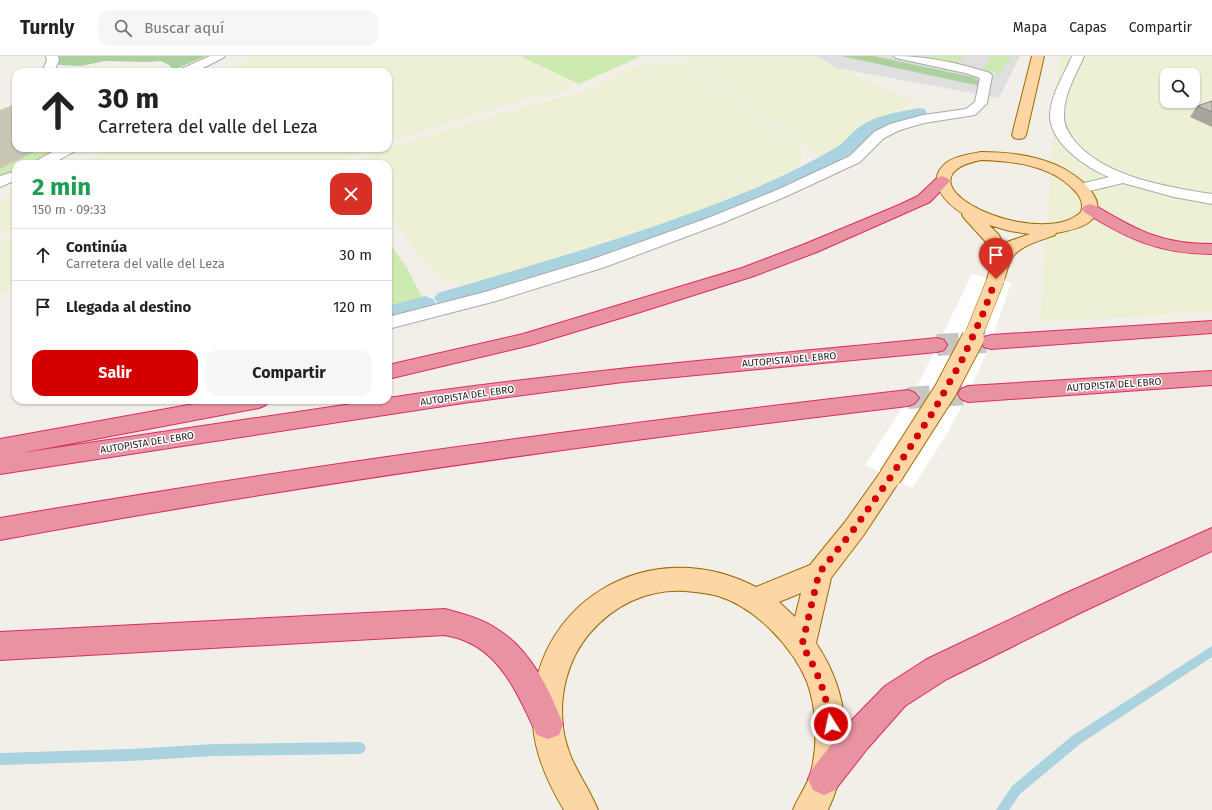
<!DOCTYPE html>
<html lang="es">
<head>
<meta charset="utf-8">
<style>
	:root { --surface:#fff; --page:#f6f6f6; --text:#222; --muted:#767676; --line:#e0e0e0; --accent:#d40000 }
	body { margin:0; font-family:"Fira Sans",sans-serif; background:var(--page); color:var(--text); height:100vh; display:flex; flex-direction:column; font-size:15px; white-space:nowrap }
	* { box-sizing:border-box; margin:0 }
	p { font-size:13px; color:var(--muted) }
	.icon { flex:none; width:22px; height:22px; fill:none; stroke:currentColor; stroke-width:2; stroke-linecap:round; stroke-linejoin:round }
	.map { position:relative; flex:1; overflow:hidden }
	.sheet { position:absolute; left:12px; top:104px; width:380px; height:244px; display:flex; flex-direction:column; background:var(--surface); border-radius:12px; box-shadow:0 1px 3px #0004 }
	.sheet>* { flex:none }
	.hud { position:absolute; left:12px; top:12px; width:380px; height:84px; border-radius:12px; box-shadow:0 1px 3px #0004; background:#fff; color:var(--text); overflow:hidden }
	.tools { position:absolute; left:1160px; top:12px; display:grid; gap:8px }
	.tools a { display:grid; place-items:center; width:40px; height:40px; border-radius:8px; background:var(--surface); box-shadow:0 1px 3px #0004; font-size:20px }
	.pin { position:absolute; display:grid; place-items:center; width:34px; height:34px; color:#fff; margin:-41px -17px; border-radius:50% 50% 50% 0; rotate:-45deg; box-shadow:0 0 4px #0007 }
	.pin .icon { rotate:45deg }
	.me { position:absolute; width:44px; margin:-22px; rotate:350deg; stroke-linejoin:round; filter:drop-shadow(0 0 3px #0008) }
	.turn { display:flex; align-items:center; gap:14px; height:84px; padding:0 20px; font-size:18px }
	.turn .icon { width:52px; height:52px; stroke-width:2.5 }
	.turn b { display:block; font-size:28px; line-height:34px }
	.round { display:grid; place-items:center; flex:none; width:42px; height:42px; border-radius:12px; background:var(--page) }
	.head { display:flex; align-items:center; justify-content:space-between; height:68px; padding:0 20px }
	h1 { font-size:24px; font-weight:700; line-height:30px; color:#1e9e55 }
	.action { display:flex; gap:8px; margin-top:auto; padding:8px 20px }
	.action a { flex:1; height:46px; border-radius:12px; background:var(--accent); color:#fff; font-size:16px; font-weight:700; line-height:46px; text-align:center }
	.action a+a { background:var(--page); color:var(--text) }
	ul { padding:0; list-style:none }
	li { display:flex; align-items:center; gap:12px; height:52px; padding:0 20px; border-top:1px solid var(--line) }
	li div { flex:1 }
	li b { display:block; font-size:15px }
	li em { font-style:normal }
	header { display:flex; align-items:center; gap:24px; box-sizing:border-box; height:56px; padding:0 20px; background:var(--surface); border-bottom:1px solid var(--line) }
	header strong { font-size:19px }
	nav { display:flex; gap:22px; margin-inline-start:auto; font-size:14px }
	.search { width:280px; height:36px; background:var(--page); display:flex; align-items:center; gap:10px; box-sizing:border-box; padding:0 14px; border-radius:12px; color:var(--muted); font-size:15px }
	.map>svg:first-child { display:block }
</style>
</head>
<body>
<header>
<strong>Turnly</strong>
<div class="search"><svg class="icon" aria-label="search" viewBox="0 0 24 24"><circle cx="10" cy="10" r="6"/><path d="M15 15l6 6"/></svg>Buscar aquí</div>
<nav><a>Mapa</a><a>Capas</a><a>Compartir</a></nav>
</header>
<div class="map">
<svg width="1212" height="754" viewBox="0 0 1212 754">
	<rect width="100%" height="100%" fill="#f2efe9"/>
	<path fill="#e0dfdf" d="M772,0H1020L999,42Z"/>
	<path fill="#c7c7b4" d="M16,48V92H43L0,113V54Z"/>
	<path fill="#eef0d5" fill-rule="evenodd" d="M256,0H520L579,28L565,35L551,39L530,42L467,61L388,87V16H225L230,12Z
		M681,0H816L837,12L916,46L862,69L828,100H820L804,90Z
		M1059,0H1212V256L1040,266ZM1167,19H1193V45H1167Z
		M663,6H685L797,88L802,98L797,112L751,134L682,161L548,204L480,230L460,229L444,225L435,218L388,159V108H357L364,101L378,95L504,57L581,36L631,13Z
		M113,92H375L333,108H79Z
		M16,136V174L0,176V144Z
		M16,182V233L0,238V187Z"/>
	<path fill="#cdebb0" d="M520,0H637L640,1L579,28Z
		M922,0H966L960,6H953Z
		M992,0H1013L999,17L981,13Z
		M43,92H60L29,108H16V114L0,122V113Z
		M388,185L407,212L425,247L388,255Z"/>
	<path fill="#add19e" d="M57,0H206L173,14L169,9L161,5L147,6L105,5L81,10L59,9Z
		M841,0H874L972,21L981,25L980,30Z"/>
	<path fill="#fff" d="M972,218L1011,227L991,286L968,338L947,378L912,432L865,409L920,325Z"/>
	<g fill="none" stroke-linecap="round" stroke-linejoin="round">
		<path fill="#aad3df" fill-rule="evenodd" d="M1212,590V601L1080,688L1020,738L1009,754H996L1012,730L1072,680Z
			M360,686L364,688L366,692L364,696L360,698L215,700L129,705L0,709V697L129,693L215,688Z"/>
		<path fill="#aad3df" fill-rule="evenodd" d="M919,52L925,53L927,57L925,61C910,64 895,66 881,72C868,79 861,92 849,99C823,115 796,128 768,140C667,185 560,216 454,247L446,249L438,247L434,242L438,237C544,206 651,175 753,133C781,121 810,107 837,91C845,86 851,77 859,71C876,59 899,56 919,52Z
			M425,240L433,243L437,248L433,253L388,266V250Z"/>
		<path stroke="#c8c6c1" stroke-width="22" stroke-dasharray="22 11" stroke-linecap="butt" d="M937,289L986,286
			M908,342L968,338"/>
		<g stroke="#a9a9a9" stroke-width="2">
			<path id="minor" d="M46,0H58L59,4L54,16H42L47,4Z
				M210,0H225L223,2L195,16H179L181,13Z
				M894,0C927,0 959,7 990,17L992,20L987,47L975,59L924,67L900,74L884,82L860,106L787,140L720,168L605,211L496,245L388,273V261L485,236L593,203L708,162L777,134L850,100L874,76L890,68L923,59L966,53L975,46L980,22L965,17L896,2Z
				M1072,0H1084C1076,19 1063,39 1064,61C1064,69 1068,76 1073,83C1103,121 1167,131 1212,138V148L1174,141L1123,127L1081,137L1076,135L1073,132L1076,129L1109,121C1087,112 1051,88 1050,61C1050,40 1064,19 1072,0Z
				M59,92H77L75,95L52,108H34L36,105Z
				M16,115V124L0,131V120Z"/>
		</g>
		<g stroke="#a06b00" stroke-width="2">
			<path id="major" d="M1032,0H1044L1026,79L1024,82L1019,83L1014,82L1012,79Z
				M981,96C1006,96 1033,99 1056,109C1075,117 1116,146 1088,167C1079,173 1067,175 1056,177L1055,179C1040,185 1020,189 1011,203C1007,210 1007,220 1002,227L996,228L990,227L987,223L993,203L985,185L964,162L962,159L963,158C946,147 924,125 946,107C955,100 970,98 981,96ZM981,104C1013,105 1051,109 1074,134C1080,140 1084,148 1081,156C1045,191 923,143 956,114C962,108 973,106 981,104ZM989,169L1010,175L1030,178L1007,186L1004,190L999,179Z
				M890,412L898,414L902,421L863,480L831,522L816,587C851,639 854,698 828,754H793C798,741 807,730 811,716C818,688 817,653 807,626C793,591 755,551 718,540C707,537 696,536 685,535C647,533 614,549 589,578C568,603 559,638 563,671C568,707 585,723 598,754H564C549,729 535,699 533,669C526,547 650,475 756,531L810,509L845,466L882,414ZM801,537L795,561L779,546Z"/>
		</g>
		<g stroke="#dc2a67" stroke-width="2">
			<path id="highway" d="M942,120L947,122L950,125L930,146L817,196L754,220L634,258L531,289L388,323V309L523,278L742,212L805,188L899,149L918,140L937,122Z
				M1090,148L1096,150C1138,175 1162,188 1212,188V198C1159,198 1128,183 1084,156L1082,153L1084,150Z
				M1212,265V277L991,293L984,291L981,286L984,281L991,279Z
				M937,282L944,284L947,289L944,294L937,296L623,326L463,347L0,418V383L216,344H270L266,349L259,352L21,397L378,344H388V342C570,315 754,300 937,282Z
				M1212,315V329L968,346L961,343L958,338L961,333L968,330Z
				M908,334L915,337L919,342L915,347L908,350C604,386 301,428 0,484V462C301,410 604,369 908,334Z
				M1212,472V495L1082,556L947,623L905,650L867,693L835,734L824,739L813,734L808,723L813,712L845,671L885,630L927,603L1064,538Z
				M445,553C463,558 481,562 497,573C530,593 549,633 563,668L559,679L548,683L537,679C520,643 503,599 463,584C457,581 451,581 445,579L0,604V576Z"/>
		</g>
		<use href="#minor" fill="#fff" fill-rule="evenodd"/>
		<use href="#major" fill="#fcd6a4" fill-rule="evenodd"/>
		<use href="#highway" fill="#e892a2" fill-rule="evenodd"/>
		<g stroke="#a06b00" stroke-width="18" stroke-linecap="butt">
			<path id="major-bridge-far1" d="M972,283L996,223"/>
		</g>
		<g stroke="#a06b00" stroke-width="24" stroke-linecap="butt">
			<path id="major-bridge" d="M890,421L945,335L973,282"/>
		</g>
		<use href="#major-bridge-far1" stroke="#fcd6a4" stroke-width="17"/>
		<use href="#major-bridge" stroke="#fcd6a4" stroke-width="22"/>
	</g>
	<path fill="#aba49e" d="M1212,45V71L1190,61L1197,50Z"/>
	<path fill="#c7bfb8" stroke="#8b8681" d="M1212,45V56L1197,50Z"/>
	<g fill="none" stroke-linecap="round" stroke-linejoin="round">
		<path stroke="#d40000" stroke-width="7" stroke-dasharray="0 12.6" d="M831,668C825,635 819,618 802,589L819,517L854,473L890,422L933,356L962,304L982,260L996,223"/>
	</g>
	<g text-anchor="middle" stroke-width="3" stroke-linejoin="round" paint-order="stroke">
		<g font-size="10" fill="#222" stroke="#fff">
			<text transform="translate(789 303) rotate(-5)" y="4">AUTOPISTA DEL EBRO</text>
			<text transform="translate(1114 328) rotate(-4)" y="4">AUTOPISTA DEL EBRO</text>
			<text transform="translate(467 339) rotate(-8)" y="4">AUTOPISTA DEL EBRO</text>
			<text transform="translate(147 386) rotate(-9)" y="4">AUTOPISTA DEL EBRO</text>
		</g>
	</g>
</svg>
<div class="tools">
<a><svg class="icon" aria-label="search" viewBox="0 0 24 24"><circle cx="10" cy="10" r="6"/><path d="M15 15l6 6"/></svg></a>
</div>
<div class="pin" style="left:996px;top:223px;background:#d93025"><svg class="icon" aria-label="arrive" viewBox="0 0 24 24"><path d="M6 21V4h12l-3 4 3 4H6"/></svg></div>
<svg class="me" style="left:831px;top:668px" viewBox="-20 -20 40 40"><circle r="17" fill="#d40000" stroke="#fff" stroke-width="3"/><path d="M0-11L8 9 0 5-8 9z" fill="#fff"/></svg>
<div class="hud">
<div class="turn"><svg class="icon" aria-label="ahead" viewBox="0 0 24 24"><path d="M12 20V5M6 11l6-6 6 6"/></svg><div><b>30 m</b>Carretera del valle del Leza</div></div>
</div>
<section class="sheet">
<div class="head"><div><h1>2 min</h1><p>150 m · 09:33</p></div><a class="round" style="background:#d93025;color:#fff"><svg class="icon" aria-label="close" viewBox="0 0 24 24"><path d="M6 6l12 12M18 6L6 18"/></svg></a></div>
<ul>
<li><svg class="icon" aria-label="ahead" viewBox="0 0 24 24"><path d="M12 20V5M6 11l6-6 6 6"/></svg><div><b>Continúa</b><p>Carretera del valle del Leza</p></div><em>30 m</em></li>
<li><svg class="icon" aria-label="arrive" viewBox="0 0 24 24"><path d="M6 21V4h12l-3 4 3 4H6"/></svg><div><b>Llegada al destino</b></div><em>120 m</em></li>
</ul>
<div class="action"><a>Salir</a><a>Compartir</a></div>
</section>
</div>
</body>
</html>
